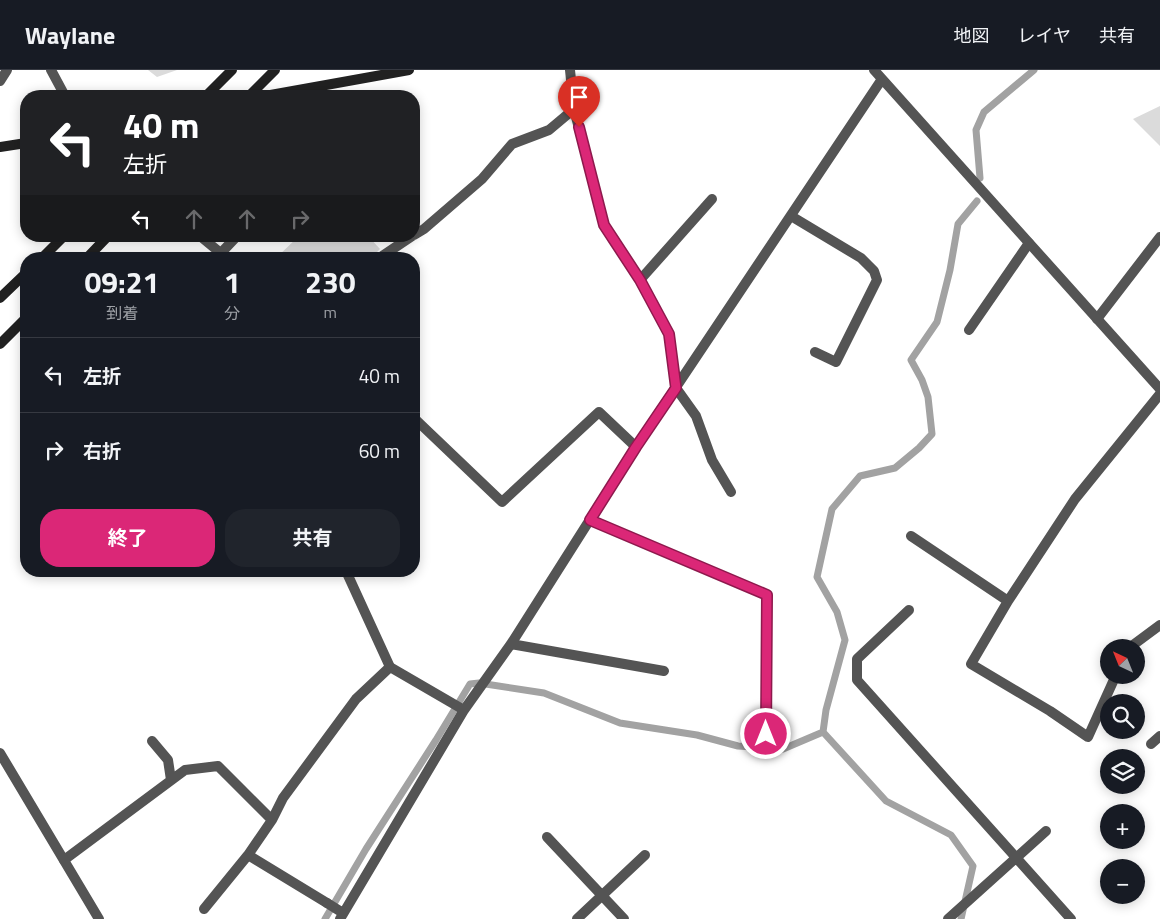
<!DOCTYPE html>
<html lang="ja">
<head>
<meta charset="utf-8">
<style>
	:root { --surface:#171b24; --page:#20242c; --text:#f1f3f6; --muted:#9ea1a6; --line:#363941; --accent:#db2777 }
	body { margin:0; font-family:"Titillium Web","Noto Sans JP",sans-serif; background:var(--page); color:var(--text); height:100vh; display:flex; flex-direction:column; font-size:19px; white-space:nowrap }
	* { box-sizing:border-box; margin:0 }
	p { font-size:16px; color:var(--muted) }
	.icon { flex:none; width:28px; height:28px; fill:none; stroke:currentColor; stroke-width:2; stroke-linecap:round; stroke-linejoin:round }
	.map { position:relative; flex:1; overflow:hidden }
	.side { position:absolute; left:20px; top:182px; width:400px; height:325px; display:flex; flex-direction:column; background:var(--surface); border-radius:20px; box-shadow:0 2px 12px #0003 }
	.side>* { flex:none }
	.hud { position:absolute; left:20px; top:20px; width:400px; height:152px; border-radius:20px; box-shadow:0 2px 12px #0003; background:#202124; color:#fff; overflow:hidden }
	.needle { width:32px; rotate:317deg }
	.fabs { position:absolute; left:1100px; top:569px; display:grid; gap:10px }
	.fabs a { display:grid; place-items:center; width:45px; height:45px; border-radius:50%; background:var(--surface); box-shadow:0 2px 12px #0003; font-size:25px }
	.pin { position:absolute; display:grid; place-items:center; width:42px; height:42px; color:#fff; margin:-51px -21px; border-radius:50% 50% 50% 0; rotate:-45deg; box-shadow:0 0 5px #0007 }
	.pin .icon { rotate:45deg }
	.me { position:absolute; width:55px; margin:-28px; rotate:0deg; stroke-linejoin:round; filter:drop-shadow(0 0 4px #0008) }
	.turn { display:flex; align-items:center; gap:18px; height:105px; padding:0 20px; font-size:22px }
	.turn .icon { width:65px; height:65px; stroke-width:2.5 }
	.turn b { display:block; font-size:35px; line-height:42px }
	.lanes { display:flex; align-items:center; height:48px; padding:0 20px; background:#0003; justify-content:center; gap:25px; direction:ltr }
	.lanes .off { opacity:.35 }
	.eta { display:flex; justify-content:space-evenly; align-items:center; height:85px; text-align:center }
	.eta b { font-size:30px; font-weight:700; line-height:35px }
	.action { display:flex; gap:10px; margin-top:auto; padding:10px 20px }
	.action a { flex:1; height:58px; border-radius:20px; background:var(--accent); color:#fff; font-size:20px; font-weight:700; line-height:58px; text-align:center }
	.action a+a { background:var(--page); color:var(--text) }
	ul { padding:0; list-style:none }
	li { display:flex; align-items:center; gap:15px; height:75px; padding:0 20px; border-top:1px solid var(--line) }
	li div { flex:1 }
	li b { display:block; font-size:19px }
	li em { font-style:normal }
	header { display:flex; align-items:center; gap:30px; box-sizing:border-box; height:70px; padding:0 25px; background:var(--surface); border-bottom:1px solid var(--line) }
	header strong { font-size:24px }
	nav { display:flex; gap:28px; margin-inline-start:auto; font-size:18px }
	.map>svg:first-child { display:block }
</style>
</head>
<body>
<header>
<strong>Waylane</strong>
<nav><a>地図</a><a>レイヤ</a><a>共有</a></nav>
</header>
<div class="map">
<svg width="1160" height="849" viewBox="0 0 1160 849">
	<rect width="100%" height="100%" fill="#fff"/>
	<path fill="#dbdbdb" d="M148,0H177L157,7Z
		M1160,36V76L1133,49Z
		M299,166H368L380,179L370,189H275Z"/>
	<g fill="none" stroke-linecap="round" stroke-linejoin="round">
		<path stroke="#a2a2a2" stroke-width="7" d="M980,108L976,60L984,42L1034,0
			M325,849L366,779L436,670L470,614L479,613L544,623L620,653L697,665L738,676L783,679L823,662
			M961,849L973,796L951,765L886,731L823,662L826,640L845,570L837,542L817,507L832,439L860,406L895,398L919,378L932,364L928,327L922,310L911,290L937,252L950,200L958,154L977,131"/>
		<path stroke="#545454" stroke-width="10" d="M570,0L574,39L604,155L640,210L669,264L676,318L696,346L712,390L731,422
			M0,11L7,0
			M414,165L424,159L482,109L512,74L549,60L574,39
			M378,189L412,166
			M640,210L712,129
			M1097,249L1160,167
			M969,260L1029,173
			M911,466L1008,531
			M1129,578L1160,555
			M1116,605L1088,667L1050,641L971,594L1008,531L1075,429L1160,324
			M152,671L168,690L171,710
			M64,790L185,700L218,696L272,750
			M327,833L248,785L272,750L283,728L356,629L390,597
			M204,839L248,785"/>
		<path stroke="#545454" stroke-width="10" d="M51,0L65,26
			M874,0L1160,319
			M791,146L861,188L874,201L877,210L836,292L815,282
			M200,166L228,189
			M221,183L237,166
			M414,348L502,432L599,342L636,377
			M590,450L767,525L766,664
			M346,501L390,597L464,640
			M909,540L857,589V610L1071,849
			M511,574L664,601
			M1151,674L1160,666
			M0,683L99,849
			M547,767L624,849
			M327,833L343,843
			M340,849L464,640L511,574L636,377L882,9
			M577,849L645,785
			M948,849L1046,761"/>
		<path stroke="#212121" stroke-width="10" d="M206,26L232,0
			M249,26L275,0
			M265,26L409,0
			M0,77L26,73
			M41,189L64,166
			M86,189L108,166
			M0,228L26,203
			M0,274L26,248"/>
	</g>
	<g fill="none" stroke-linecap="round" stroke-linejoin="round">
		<g stroke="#8e194d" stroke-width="12">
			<path id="route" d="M579,57L604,155L640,210L669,264L676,318L636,377L590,450L767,525L766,664"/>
		</g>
		<use href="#route" stroke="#db2777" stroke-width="9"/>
	</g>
</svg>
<div class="fabs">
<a><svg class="needle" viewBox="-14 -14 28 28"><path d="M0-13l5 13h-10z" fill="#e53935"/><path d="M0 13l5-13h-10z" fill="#9ea1a6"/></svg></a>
<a><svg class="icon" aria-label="search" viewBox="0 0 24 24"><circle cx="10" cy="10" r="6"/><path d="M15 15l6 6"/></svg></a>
<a><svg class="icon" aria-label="layers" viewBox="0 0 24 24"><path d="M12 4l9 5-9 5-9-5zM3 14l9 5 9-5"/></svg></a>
<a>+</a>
<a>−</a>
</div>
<div class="pin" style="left:579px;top:57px;background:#d93025"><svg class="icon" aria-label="arrive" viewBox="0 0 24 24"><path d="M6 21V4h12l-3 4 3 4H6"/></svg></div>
<svg class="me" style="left:766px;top:664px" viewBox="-20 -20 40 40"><circle r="17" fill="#db2777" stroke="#fff" stroke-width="3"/><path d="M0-11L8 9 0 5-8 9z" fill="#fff"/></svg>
<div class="hud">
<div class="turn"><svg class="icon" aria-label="left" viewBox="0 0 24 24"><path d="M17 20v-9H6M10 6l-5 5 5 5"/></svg><div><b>40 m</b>左折</div></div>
<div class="lanes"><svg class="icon" aria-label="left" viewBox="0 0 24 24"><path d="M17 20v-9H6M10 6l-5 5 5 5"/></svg><svg class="icon off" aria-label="ahead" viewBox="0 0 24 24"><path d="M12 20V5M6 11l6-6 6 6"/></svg><svg class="icon off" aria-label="ahead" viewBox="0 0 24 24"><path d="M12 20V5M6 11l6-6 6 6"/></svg><svg class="icon off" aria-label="right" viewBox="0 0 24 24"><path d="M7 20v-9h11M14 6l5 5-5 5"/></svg></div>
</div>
<section class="side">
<div class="eta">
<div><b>09:21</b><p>到着</p></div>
<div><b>1</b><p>分</p></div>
<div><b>230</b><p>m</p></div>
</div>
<ul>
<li><svg class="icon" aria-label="left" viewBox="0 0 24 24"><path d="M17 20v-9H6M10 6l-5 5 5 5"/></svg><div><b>左折</b></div><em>40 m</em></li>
<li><svg class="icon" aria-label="right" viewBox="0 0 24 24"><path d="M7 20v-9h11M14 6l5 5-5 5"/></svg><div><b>右折</b></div><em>60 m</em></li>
</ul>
<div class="action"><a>終了</a><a>共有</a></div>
</section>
</div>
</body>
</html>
